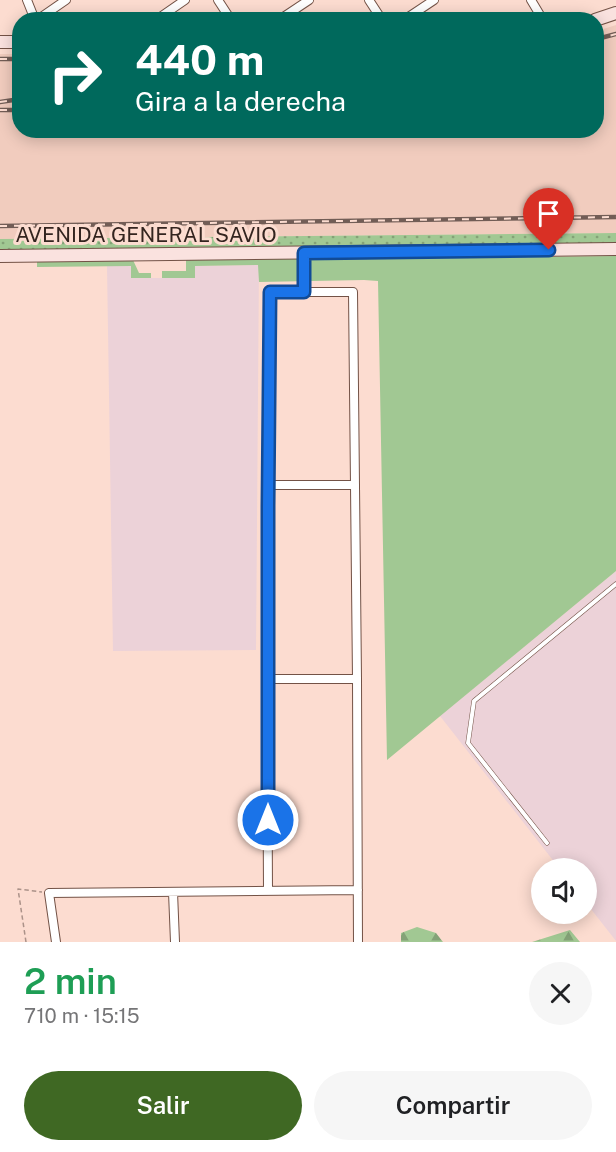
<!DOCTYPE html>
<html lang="es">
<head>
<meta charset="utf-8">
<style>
	:root { --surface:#fff; --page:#f6f6f6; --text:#202124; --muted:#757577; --accent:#3f6823 }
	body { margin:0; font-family:"Public Sans",sans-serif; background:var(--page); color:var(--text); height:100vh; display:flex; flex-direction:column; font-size:22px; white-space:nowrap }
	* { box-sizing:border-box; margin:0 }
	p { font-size:20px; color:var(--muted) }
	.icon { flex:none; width:33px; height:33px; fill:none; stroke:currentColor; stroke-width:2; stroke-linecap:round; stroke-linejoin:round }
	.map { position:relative; height:942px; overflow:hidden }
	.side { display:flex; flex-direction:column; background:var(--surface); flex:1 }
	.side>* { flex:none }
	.guide { position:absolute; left:12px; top:12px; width:592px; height:126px; border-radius:24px; box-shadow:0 3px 15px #0003; background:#00695c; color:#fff; overflow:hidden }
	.fabs { position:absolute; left:531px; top:858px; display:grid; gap:12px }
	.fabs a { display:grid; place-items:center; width:66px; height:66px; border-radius:50%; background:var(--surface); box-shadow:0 3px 15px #0003; font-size:30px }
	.pin { position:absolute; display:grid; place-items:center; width:51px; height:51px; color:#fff; margin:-62px -26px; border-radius:50% 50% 50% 0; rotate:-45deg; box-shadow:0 0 6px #0007 }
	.pin .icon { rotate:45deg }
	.me { position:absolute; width:66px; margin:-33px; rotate:0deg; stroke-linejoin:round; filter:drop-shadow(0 0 4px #0008) }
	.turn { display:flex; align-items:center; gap:21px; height:126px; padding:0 24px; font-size:27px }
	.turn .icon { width:78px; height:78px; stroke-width:2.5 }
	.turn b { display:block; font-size:42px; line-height:51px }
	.round { display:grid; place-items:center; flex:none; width:63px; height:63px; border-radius:32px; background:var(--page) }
	.head { display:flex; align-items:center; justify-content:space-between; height:102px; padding:0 24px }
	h1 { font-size:36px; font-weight:600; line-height:45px; color:#1e9e55 }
	.button { display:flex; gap:12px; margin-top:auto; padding:12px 24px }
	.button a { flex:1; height:69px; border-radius:36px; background:var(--accent); color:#fff; font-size:24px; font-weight:600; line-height:69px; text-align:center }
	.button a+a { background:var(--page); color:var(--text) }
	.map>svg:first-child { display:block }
</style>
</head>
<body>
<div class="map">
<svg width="616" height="942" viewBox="0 0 616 942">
	<defs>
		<pattern id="forest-firs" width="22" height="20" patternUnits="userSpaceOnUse" patternTransform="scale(1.5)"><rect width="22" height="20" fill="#a1c893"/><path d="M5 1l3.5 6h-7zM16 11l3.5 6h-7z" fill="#84a277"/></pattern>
		<pattern id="park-dots" width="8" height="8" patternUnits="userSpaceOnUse" patternTransform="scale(1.5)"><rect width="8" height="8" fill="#a1c893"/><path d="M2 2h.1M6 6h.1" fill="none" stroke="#84a277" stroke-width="1.8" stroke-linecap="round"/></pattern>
	</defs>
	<rect width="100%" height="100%" fill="#fcdcd0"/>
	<path fill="#f1ccbe" d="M616,25V233L0,239V54H19L20,130H597V31Z"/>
	<path fill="#ecd2d8" d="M259,265L256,650L113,651L107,266H131V278H194L195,266Z
		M616,571V941L587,904L586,868H559L440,716Z"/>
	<path fill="#a1c893" d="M616,256V571L387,760L378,281L364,280L259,282L258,265L195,266V278H162V271H186V260Z
		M133,260L139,273H151V278H131V266L37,267V261Z"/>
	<path fill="url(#forest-firs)" d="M417,927L436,933L443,942H401V933Z
		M570,930L580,942H532Z"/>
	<path fill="url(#park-dots)" d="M616,233V244L0,251V239Z"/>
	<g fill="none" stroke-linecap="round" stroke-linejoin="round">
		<g stroke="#735246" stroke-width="5">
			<path id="service" d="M304,254V291
				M547,843L468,743L474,701L616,584"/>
		</g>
		<g stroke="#735246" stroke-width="10">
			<path id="minor" d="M27,0L35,20
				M218,0L231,20
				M369,0L382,20
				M531,0L543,20
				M37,20L66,0
				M156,20L185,0
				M279,20L309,0
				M404,20L434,0
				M268,485H355
				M267,679H357
				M268,891L267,679L270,292H353L357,679L358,942
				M173,892L175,942
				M56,942L49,893L358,890"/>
		</g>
		<g stroke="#735246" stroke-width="14">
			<path id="secondary" d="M595,20L616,13
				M0,42H20
				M0,256L616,249"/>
		</g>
		<path stroke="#ab9289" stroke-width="1.5" stroke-dasharray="4.5 3" stroke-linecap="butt" d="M26,942L18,889L42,892"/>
		<use href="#service" stroke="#fff" stroke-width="4"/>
		<use href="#minor" stroke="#fff" stroke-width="8"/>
		<use href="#secondary" stroke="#fae2df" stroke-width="12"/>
		<g stroke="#725d56" stroke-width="4.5">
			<path id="rail" d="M597,39L616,34
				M0,59H20
				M0,102L20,99
				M0,110H20
				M0,226L616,217"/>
		</g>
		<use href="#rail" stroke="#fcdcd0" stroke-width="2" stroke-dasharray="7" stroke-linecap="butt"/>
	</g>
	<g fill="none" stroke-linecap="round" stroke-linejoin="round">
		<g stroke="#114b97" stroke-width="15">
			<path id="route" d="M268,820V506L270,292H304V253L549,250"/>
		</g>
		<use href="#route" stroke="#1a73e8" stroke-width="10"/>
	</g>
	<g text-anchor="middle" stroke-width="6" stroke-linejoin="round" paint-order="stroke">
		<g font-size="21" fill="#33241f" stroke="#fcdcd0">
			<text x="146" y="242">AVENIDA GENERAL SAVIO</text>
		</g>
	</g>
</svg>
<div class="fabs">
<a><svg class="icon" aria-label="sound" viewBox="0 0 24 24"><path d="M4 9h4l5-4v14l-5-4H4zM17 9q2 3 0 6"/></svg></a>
</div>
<div class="pin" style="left:549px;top:250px;background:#d93025"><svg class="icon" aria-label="arrive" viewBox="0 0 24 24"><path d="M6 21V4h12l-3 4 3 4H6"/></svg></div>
<svg class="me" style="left:268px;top:820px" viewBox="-20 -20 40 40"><circle r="17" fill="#1a73e8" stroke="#fff" stroke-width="3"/><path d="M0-11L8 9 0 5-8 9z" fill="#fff"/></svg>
<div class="guide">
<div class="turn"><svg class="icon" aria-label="right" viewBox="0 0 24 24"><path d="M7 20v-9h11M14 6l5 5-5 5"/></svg><div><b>440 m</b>Gira a la derecha</div></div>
</div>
</div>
<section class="side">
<div class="head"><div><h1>2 min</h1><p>710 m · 15:15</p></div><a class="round"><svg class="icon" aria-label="close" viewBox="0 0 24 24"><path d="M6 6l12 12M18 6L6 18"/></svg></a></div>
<div class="button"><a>Salir</a><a>Compartir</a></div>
</section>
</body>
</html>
